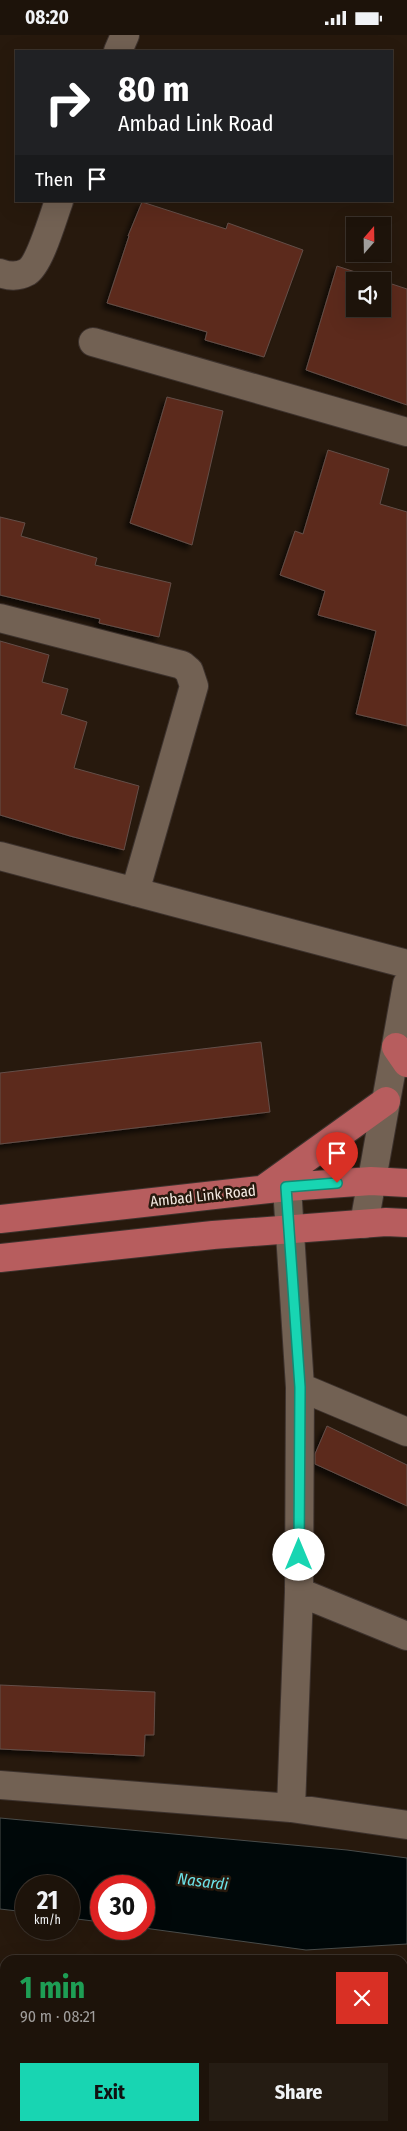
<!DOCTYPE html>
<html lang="en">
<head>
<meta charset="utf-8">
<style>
	:root { --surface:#1d130a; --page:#251c13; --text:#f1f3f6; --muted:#a09e9c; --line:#3b322b; --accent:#18d5b2 }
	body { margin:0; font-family:"Fira Sans Condensed",sans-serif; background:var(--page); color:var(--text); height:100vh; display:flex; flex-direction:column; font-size:19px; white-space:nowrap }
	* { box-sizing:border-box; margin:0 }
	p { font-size:16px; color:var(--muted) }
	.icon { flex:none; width:28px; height:28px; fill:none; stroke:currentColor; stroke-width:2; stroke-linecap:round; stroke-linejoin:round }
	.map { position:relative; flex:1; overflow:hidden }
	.drawer { position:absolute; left:0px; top:1920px; width:408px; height:176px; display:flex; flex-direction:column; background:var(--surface); border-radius:15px 15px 0 0; box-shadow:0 5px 20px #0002,0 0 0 1px var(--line) }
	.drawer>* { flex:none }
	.hud { position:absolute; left:15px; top:15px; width:378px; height:152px; border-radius:0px; box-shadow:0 5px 20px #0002,0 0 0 1px var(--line); background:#202124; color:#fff; overflow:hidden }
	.needle { width:32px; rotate:20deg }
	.controls { position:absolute; left:346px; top:182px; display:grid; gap:10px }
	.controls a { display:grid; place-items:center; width:45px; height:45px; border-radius:0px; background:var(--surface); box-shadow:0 5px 20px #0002,0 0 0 1px var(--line); font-size:25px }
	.speed { position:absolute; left:15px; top:1840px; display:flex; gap:10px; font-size:25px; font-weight:700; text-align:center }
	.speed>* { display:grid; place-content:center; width:65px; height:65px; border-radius:50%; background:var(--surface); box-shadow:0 5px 20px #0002,0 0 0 1px var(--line); line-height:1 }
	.speed small { font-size:12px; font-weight:400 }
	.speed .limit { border:8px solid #d22; background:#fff; color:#111 }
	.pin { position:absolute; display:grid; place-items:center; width:42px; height:42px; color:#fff; margin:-51px -21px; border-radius:50% 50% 50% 0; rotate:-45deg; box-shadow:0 0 5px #0007 }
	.pin .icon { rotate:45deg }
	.me { position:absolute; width:55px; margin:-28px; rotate:0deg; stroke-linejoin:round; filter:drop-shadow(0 0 4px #0008) }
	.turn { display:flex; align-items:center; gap:18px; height:105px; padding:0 20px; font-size:22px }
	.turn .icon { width:65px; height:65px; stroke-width:2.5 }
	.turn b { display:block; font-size:35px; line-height:42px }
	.then { display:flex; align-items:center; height:48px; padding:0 20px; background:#0003; gap:10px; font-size:19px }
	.round { display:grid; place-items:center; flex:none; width:52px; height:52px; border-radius:0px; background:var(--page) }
	.headline { display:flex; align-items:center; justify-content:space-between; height:85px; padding:0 20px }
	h1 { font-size:30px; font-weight:700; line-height:38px; color:#1e9e55 }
	.button { display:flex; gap:10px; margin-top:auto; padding:10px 20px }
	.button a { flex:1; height:58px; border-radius:0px; background:var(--accent); color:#111; font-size:20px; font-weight:700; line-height:58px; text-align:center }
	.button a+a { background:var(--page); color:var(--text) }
	.status { display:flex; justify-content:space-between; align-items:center; height:35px; padding:0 25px; background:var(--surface); direction:ltr }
	.status svg { height:14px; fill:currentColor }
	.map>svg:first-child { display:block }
</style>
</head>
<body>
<div class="status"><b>08:20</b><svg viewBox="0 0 49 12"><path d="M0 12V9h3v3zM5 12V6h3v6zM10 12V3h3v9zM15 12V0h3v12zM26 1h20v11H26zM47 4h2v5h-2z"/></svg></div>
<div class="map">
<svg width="407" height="2096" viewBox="0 0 407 2096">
	<defs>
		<filter id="shadow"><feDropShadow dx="-4.5" dy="4.5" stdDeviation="2.5" flood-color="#0009"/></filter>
	</defs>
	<rect width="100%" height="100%" fill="#27190d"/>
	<path fill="#000809" stroke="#494c4a" d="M0,1783L347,1815L407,1823V1909L306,1915L144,1893V1851H101V1887L69,1883V1851H26V1877L0,1874Z"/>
	<path fill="#5b2a1c" stroke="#634e48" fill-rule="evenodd" filter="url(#shadow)" d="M142,167L226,194L228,188L303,215L264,322L205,305L207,297L107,268L129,201H128Z
		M337,231L407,254V370L306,335ZM355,246H382V274H355Z
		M167,362L223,376L192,510L130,488Z
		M328,415L389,434L380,469L407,477V691L356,679L376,596L318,580L325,556L280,540L295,496L303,499Z
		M0,482L25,488L21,501L97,523L95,530L171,548L159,602L99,588L100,584L0,560Z
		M0,606L49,620L42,647L68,654L61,679L87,687L74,733L139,751L124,815L70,801L0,780Z
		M261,1007L270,1077L0,1109V1038Z
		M327,1391L407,1430V1471L315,1429V1419Z
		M0,1650L155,1657L154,1700H145L144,1721L0,1714Z"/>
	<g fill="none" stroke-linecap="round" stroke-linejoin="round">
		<g stroke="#3d322d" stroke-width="30">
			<path id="minor" d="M118,16L125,0
				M0,238C8,241 18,242 27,237C40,229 53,182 59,166
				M93,307L407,397
				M0,583L182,630L189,636L194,651L135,857
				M0,821L407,929
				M287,1152L300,1352L299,1557L291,1773
				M364,1189L407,949
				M300,1352L407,1397
				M299,1557L407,1601
				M0,1750L291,1773L407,1790"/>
		</g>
		<g stroke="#3d322d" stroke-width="30">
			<path id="major" d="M396,1012L407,1028
				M265,1153L386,1066
				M0,1184L287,1152L371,1146L407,1148
				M0,1223L213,1200L386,1187L407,1188
				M10,2091L16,2096"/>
		</g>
		<use href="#minor" stroke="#726153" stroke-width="28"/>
		<use href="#major" stroke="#b75d5e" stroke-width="28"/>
	</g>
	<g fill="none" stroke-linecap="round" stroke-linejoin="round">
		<g stroke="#108a74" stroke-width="12">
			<path id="route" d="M299,1520L300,1352L286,1152L337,1148"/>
		</g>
		<use href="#route" stroke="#18d5b2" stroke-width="9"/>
	</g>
	<g text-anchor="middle" stroke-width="5" stroke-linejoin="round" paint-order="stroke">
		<g font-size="15" fill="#f4eae2" stroke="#27190d">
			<text transform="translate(203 1161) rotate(-6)" y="5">Ambad Link Road</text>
		</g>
		<g font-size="16" font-style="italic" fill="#6de4e9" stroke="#27190d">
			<text transform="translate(203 1846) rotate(7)" y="6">Nasardi</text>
		</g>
	</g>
</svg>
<div class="controls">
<a><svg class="needle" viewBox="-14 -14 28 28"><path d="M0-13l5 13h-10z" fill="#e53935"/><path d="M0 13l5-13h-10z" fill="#a09e9c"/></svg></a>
<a><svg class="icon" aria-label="sound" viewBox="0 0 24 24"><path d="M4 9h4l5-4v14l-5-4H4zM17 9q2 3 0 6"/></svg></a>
</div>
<div class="speed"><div>21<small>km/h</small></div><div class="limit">30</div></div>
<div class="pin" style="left:337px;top:1148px;background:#d93025"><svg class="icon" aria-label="arrive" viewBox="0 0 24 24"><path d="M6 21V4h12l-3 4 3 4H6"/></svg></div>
<svg class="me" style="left:299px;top:1520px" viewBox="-20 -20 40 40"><circle r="19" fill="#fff"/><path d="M0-13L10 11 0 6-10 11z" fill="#18d5b2"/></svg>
<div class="hud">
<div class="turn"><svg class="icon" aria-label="right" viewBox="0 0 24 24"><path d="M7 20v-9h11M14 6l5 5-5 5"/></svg><div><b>80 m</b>Ambad Link Road</div></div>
<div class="then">Then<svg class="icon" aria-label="arrive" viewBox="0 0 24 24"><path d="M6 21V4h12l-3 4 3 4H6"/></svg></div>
</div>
<section class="drawer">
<div class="headline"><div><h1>1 min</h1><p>90 m · 08:21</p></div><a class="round" style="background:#d93025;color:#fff"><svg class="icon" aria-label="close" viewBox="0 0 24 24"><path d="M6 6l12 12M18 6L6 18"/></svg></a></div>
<div class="button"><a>Exit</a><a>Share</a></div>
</section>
</div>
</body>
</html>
